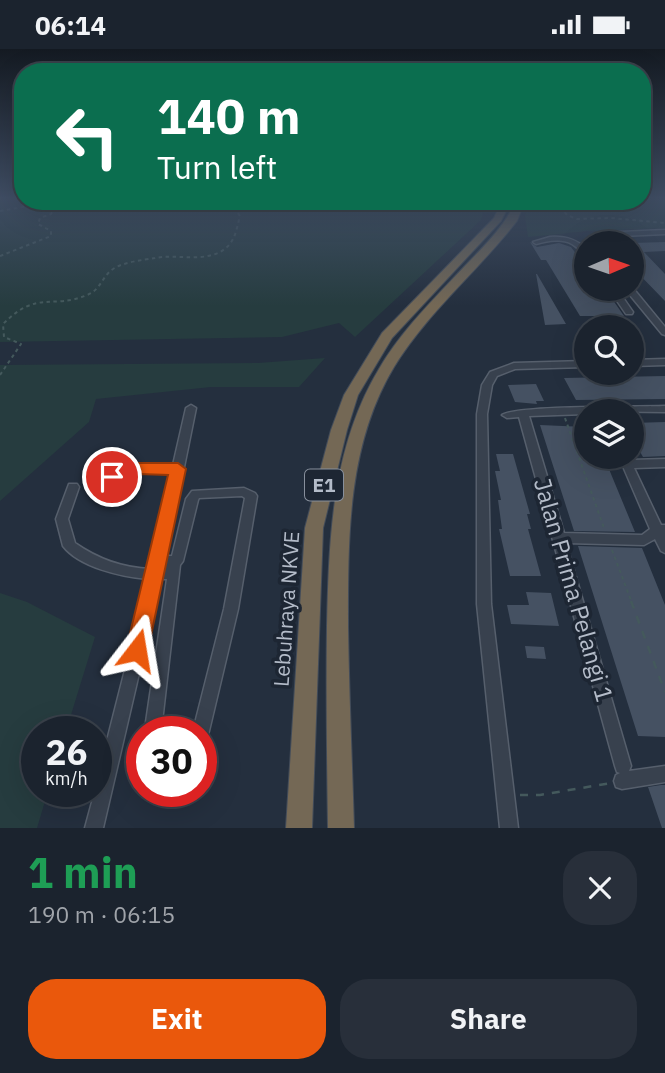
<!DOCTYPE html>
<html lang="en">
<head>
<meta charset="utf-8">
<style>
	:root { --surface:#1b232e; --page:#282f3a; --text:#f1f3f6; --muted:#a0a4aa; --line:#39404a; --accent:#ea580c }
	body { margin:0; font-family:"IBM Plex Sans",sans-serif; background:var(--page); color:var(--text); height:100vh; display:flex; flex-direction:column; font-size:26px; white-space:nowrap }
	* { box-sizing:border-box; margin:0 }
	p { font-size:23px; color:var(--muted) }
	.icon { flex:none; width:38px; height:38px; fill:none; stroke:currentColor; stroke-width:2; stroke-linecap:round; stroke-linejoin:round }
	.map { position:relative; height:779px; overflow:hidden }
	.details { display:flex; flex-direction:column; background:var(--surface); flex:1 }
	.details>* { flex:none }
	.guide { position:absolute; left:14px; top:14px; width:637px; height:147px; border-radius:28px; box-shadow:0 7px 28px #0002,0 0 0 2px var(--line); background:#0b6e4f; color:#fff; overflow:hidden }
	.needle { width:46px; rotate:88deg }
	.fabs { position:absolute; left:574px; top:182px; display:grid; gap:14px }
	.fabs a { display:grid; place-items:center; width:70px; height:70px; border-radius:50%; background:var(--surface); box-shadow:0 7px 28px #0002,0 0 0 2px var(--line); font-size:35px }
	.speed { position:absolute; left:21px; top:667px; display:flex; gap:14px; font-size:35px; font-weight:700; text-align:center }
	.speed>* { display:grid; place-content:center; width:91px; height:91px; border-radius:50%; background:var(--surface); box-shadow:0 7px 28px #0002,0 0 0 2px var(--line); line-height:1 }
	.speed small { font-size:18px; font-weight:400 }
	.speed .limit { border:10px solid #d22; background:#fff; color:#111 }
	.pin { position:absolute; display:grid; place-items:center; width:60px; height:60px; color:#fff; margin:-30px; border:4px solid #fff; border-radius:50%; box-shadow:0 2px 7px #0007 }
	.me { position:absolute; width:77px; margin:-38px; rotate:14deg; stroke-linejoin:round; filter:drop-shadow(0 0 5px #0008) }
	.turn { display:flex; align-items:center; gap:24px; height:147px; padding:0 28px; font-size:32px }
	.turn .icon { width:91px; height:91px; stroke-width:2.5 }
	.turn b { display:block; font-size:49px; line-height:60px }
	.round { display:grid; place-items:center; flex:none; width:74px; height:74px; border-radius:28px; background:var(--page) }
	.overview { display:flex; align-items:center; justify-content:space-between; height:119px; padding:0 28px }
	h1 { font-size:42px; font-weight:700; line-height:52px; color:#1e9e55 }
	.button { display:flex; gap:14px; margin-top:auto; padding:14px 28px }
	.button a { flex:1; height:80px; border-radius:28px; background:var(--accent); color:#fff; font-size:28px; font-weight:700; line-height:80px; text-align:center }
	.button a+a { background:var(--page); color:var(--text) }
	.status { display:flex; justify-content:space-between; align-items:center; height:49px; padding:0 35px; background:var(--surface); direction:ltr }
	.status svg { height:19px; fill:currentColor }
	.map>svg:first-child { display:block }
</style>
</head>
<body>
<div class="status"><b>06:14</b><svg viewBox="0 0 49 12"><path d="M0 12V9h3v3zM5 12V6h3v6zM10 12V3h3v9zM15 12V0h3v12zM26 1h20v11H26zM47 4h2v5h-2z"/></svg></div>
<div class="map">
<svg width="665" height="779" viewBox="0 0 665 779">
	<rect width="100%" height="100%" fill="#242f3e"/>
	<path fill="#263c3f" d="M0,148H23V152H487L481,171L355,288L339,274L282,288L0,293Z
		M642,150L665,151V179L588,182L528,188L525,167L530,152Z
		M325,309L299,338H211L96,350L89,373L0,452V316L258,314Z
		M0,544L27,553L95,588L66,682H37V742H48L37,779H0Z"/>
	<path fill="#455162" d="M530,193L537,198L559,194L571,198L586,218V244H608L624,267H580L546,211H541Z
		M665,193V202L644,203L665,225V252L632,218V194Z
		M536,225H537L566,275L545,276Z
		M665,327V350L576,351L564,329Z
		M536,335L544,352H536L537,355L515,353L508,336Z
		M665,373V407L643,408L632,389V374Z
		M540,376L586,378V408H604L635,483L574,482Z
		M496,405H513L530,465H527L531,480H528L541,527H510L499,480H502L498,451H501L495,422H500Z
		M578,497L642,499L665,556V688L638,687Z
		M526,543L551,544L559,577L511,575L507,556H529Z
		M525,597L544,598L546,610L527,609Z
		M661,736H665V779H662L648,738Z"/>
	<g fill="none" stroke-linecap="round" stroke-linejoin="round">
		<g stroke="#565f6c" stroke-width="3">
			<path id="minor" d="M665,181V185L600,188L596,190V194H590L591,188L598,184Z
				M550,188C565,187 576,190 586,200V206C581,203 577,198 572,195C561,189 548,192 536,195L533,193Z
				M632,238L665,278V286L662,285L625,240H632Z
				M609,240H617L633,263L632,265H626Z
				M665,310V316L632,317V311Z
				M586,312V318L515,320L497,327L492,336L487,365L491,555L518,779H500L477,555V365L482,336L490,323L514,314Z
				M191,356L196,359L166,507H172L186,450L192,442L244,439L255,444L257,447L238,560L209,682L207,688L201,690V682H193L224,560L245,449L242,447L199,449L198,451L183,512L180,516L162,673L163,682H147L146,673L167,530H161L103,779H85L95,742H96V735L148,530C122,528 79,518 63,497L56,470L69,435H77L79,438L68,470L75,494C98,510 122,519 151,520L172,424H139L112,432L108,431L106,428L108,425L139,416H173L186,359Z
				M665,357V363L586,362V365L529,367L564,484L642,486L650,480L619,408H629L631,411L665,410V418L634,419L661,476H665V504L661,502L655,490L644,496L566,494L631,717L629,722L665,717V733L622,740L616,738L614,732L616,726L620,724L617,723L615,717L519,368L507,369L502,366C517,356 639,358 665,357Z"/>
		</g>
		<g stroke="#434c59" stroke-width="2">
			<path id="highway" d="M502,152H511L501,172L392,289L358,346L347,381L323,479L312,779H286L305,479L331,381L344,346L382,284L494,169Z
				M516,152H525L517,172C478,222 427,264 394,318C347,396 348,489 348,577C349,644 352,712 354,779H328C327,712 326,644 327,577C329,488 332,398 379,320C401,282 434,250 464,218C484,197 504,178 516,152Z"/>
		</g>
		<path stroke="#44595c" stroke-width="2" stroke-dasharray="3.5 3.5" stroke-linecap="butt" d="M663,148L665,150
			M333,152H378
			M556,152L567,166L577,170L611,169L665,174
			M0,162L57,152
			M0,207L51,187V182L38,175L40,169L51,165L55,159L47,154
			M0,326L21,295L4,288L3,275C38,240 52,261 87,246C101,241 102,227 113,220C123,213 143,211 155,209C176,205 200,213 220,203C235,195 236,182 240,167L237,163L242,160L303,157L327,152
			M565,369L604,479
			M612,501L632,554"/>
		<path stroke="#44595c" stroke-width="2.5" stroke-dasharray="8 8" stroke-linecap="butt" d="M631,552L665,643
			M520,746H540L611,734"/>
		<use href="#minor" fill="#38414e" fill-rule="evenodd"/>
		<use href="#highway" fill="#746855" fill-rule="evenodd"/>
	</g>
	<linearGradient id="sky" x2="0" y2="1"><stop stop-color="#141a22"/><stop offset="0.58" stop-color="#3f4d63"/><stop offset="1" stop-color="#3f4d63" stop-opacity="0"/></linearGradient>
	<rect width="665" height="257" fill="url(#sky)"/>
	<path fill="#ea580c" stroke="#983908" stroke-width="2" d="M139,414H178L186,420L148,601L145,608L137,611L129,608L126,601L168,426L139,425L112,434L103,428L106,424Z"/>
	<g text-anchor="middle" stroke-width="7" stroke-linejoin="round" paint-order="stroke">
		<rect fill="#1d2633" stroke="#878f9c" stroke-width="2" x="305" y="420.5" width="38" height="31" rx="5"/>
		<g font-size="19" font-weight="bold" fill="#b4bcc9">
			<text x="324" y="443">E1</text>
		</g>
		<g font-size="21" fill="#b4bcc9" stroke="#1d2633">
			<text transform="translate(287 560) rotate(-86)" y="7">Lebuhraya NKVE</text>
		</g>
		<g font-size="24" fill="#b4bcc9" stroke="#1d2633">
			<text transform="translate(573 541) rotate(74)" y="8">Jalan Prima Pelangi 1</text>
		</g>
	</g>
</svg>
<div class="fabs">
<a><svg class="needle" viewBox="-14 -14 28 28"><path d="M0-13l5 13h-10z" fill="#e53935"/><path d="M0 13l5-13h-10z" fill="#a0a4aa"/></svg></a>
<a><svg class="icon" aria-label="search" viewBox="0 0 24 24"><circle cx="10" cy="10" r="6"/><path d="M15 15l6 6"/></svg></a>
<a><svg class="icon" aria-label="layers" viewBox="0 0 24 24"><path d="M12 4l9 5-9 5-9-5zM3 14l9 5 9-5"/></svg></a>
</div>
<div class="speed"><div>26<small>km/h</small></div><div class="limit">30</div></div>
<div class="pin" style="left:112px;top:428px;background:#d93025"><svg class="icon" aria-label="arrive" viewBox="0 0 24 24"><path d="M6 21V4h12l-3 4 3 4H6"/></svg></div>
<svg class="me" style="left:137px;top:601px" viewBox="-20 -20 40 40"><path d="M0-17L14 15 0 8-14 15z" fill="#ea580c" stroke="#fff" stroke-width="4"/></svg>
<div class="guide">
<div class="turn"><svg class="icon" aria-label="left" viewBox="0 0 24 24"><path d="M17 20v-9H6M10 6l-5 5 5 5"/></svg><div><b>140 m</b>Turn left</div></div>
</div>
</div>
<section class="details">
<div class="overview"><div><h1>1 min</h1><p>190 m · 06:15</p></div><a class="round"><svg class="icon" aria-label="close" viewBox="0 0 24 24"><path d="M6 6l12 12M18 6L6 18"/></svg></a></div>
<div class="button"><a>Exit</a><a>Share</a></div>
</section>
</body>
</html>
